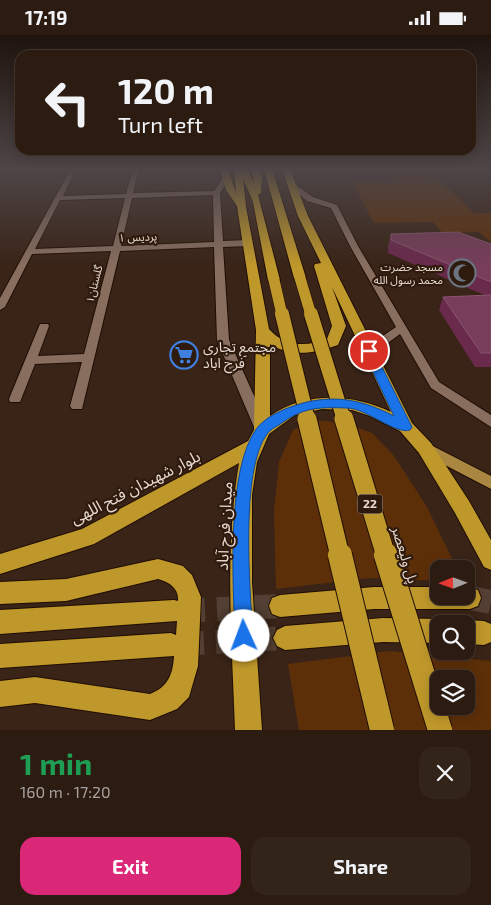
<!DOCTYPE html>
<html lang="en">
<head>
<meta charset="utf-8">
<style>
	:root { --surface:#2b1b11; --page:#33241a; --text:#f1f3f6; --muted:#a6a19f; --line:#473931; --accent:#db2777 }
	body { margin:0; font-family:"Exo 2","Noto Sans Arabic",sans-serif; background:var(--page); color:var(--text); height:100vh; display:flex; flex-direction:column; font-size:19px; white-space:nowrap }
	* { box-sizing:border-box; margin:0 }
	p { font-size:16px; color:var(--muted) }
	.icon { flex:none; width:28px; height:28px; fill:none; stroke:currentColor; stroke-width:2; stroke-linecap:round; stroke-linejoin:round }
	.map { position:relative; height:695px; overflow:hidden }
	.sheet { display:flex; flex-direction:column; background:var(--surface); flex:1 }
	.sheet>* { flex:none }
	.banner { position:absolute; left:15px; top:15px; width:461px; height:105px; border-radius:15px; box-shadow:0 2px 12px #0003,0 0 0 1px var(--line); background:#2b1b11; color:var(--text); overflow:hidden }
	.needle { width:32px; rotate:269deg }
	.fabs { position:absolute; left:430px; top:525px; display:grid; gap:10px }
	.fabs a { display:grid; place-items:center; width:45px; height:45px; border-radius:10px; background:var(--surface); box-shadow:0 2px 12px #0003,0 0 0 1px var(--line); font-size:25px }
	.pin { position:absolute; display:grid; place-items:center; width:42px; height:42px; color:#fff; margin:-21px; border:2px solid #fff; border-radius:50%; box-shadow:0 1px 5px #0007 }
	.me { position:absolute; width:55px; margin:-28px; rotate:358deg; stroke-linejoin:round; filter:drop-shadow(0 0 4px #0008) }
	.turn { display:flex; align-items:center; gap:18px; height:105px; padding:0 20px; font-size:22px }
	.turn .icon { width:65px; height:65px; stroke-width:2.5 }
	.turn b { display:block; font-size:35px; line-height:42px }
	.round { display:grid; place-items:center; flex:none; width:52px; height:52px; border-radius:15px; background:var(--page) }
	.headline { display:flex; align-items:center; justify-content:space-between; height:85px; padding:0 20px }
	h1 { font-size:30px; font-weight:700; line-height:38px; color:#1e9e55 }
	.button { display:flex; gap:10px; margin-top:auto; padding:10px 20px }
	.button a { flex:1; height:58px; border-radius:15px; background:var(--accent); color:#fff; font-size:20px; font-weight:700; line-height:58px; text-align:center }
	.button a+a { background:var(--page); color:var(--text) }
	.status { display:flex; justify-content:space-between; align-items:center; height:35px; padding:0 25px; background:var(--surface); direction:ltr }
	.status svg { height:14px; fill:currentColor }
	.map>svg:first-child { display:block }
</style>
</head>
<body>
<div class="status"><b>17:19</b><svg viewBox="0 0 49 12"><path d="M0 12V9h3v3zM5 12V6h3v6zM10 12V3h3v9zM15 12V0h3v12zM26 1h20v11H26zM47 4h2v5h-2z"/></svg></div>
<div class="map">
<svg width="491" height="695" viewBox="0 0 491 695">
	<rect width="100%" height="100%" fill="#392417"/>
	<path fill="#5d2f09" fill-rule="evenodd" d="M389,140L436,142L474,178H491V207L479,197L442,198L433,187L374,188L352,147L394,148Z
		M314,385L344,388L372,398L394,421L427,472L457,534H439V546L369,543L276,554L274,476L279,427L293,395Z
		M390,616L491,626V695H299L288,629ZM439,644H466V671H439Z"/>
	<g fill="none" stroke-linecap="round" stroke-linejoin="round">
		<path stroke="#533f33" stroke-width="24" stroke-dasharray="24 12" stroke-linecap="butt" d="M470,563L491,567
			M181,576L280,571
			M180,609L285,603"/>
		<g stroke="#200d02" stroke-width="2">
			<path id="minor" d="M133,134H139L133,158L214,156L224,142L229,143L220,158L223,206L248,205L252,208L248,211L223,212L229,305L268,392L266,396L261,397L256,396L254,392L217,305L214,212L120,216L82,374H72L70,371L82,327L35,329L20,367H10L9,364L40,289H48L49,291L38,321L84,319L111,216L32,219L5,272L0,275V263L69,137L74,138L63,161L126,159ZM213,160L214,207L121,211L132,163ZM125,163L113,211L35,214L60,165Z
				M288,147H292L313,162L337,170L358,211L439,347L491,380V392L431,353L400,299L373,319H365L363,316L365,313L396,292L350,211L331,173L307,166L288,149Z"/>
		</g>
		<g stroke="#200d02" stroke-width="2">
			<path id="major" d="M425,407L491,441V454L420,417L418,413L420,409Z"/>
		</g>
		<g stroke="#200d02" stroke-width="2">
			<path id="highway" d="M220,134H228L236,158L234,134H247L254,149L251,134H259L262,143L261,158L258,160L280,245L278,247H270L268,245L253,167L243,143L246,172L269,294C285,312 306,312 327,304L332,291L314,231L315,229L321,228L298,181L282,134H290L308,181L412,388L431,408L469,466L491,505V535L484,532L455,478L419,418L400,396L370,381L352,375L322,374L295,380L269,399L257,427L252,460V547L262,695H235C232,606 224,516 239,428L94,509L0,539V519L82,494L248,406L254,395L256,295L237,171L226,155ZM332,252L391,377C353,359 306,356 270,381V309C291,323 316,318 338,310L346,291Z
				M264,134H272L306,243L304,245H296L294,243Z
				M158,524L183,531L192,540L201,562L198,631L189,662L177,674L150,685L35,668L0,672V646L35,642L150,659C168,652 173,639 174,621L0,633V609L171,598L176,600L177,586L0,599V575L174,565L178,566C179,553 169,547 158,544L66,566L0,569V547L66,544Z
				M374,552H439V561H466V552L478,555L481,563L478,571L470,574H374L280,582L272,579L269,571L272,563L280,560Z
				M383,583L439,584L448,589H439V608L383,607L285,615L277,611L273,603L277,595L285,591Z
				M466,585L484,586L491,589V607L484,610L466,609V589H458Z"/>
		</g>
		<use href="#minor" fill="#876e5f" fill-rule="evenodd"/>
		<use href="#major" fill="#a98740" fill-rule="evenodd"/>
		<use href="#highway" fill="#bf982b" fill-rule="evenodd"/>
		<g stroke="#200d02" stroke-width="12" stroke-linecap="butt">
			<path id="highway-bridge-far3" d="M300,243L311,280
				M274,245L282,280"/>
		</g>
		<g stroke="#200d02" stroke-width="16" stroke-linecap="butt">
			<path id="highway-bridge-far2" d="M282,279L308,385
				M311,279L344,385"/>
		</g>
		<g stroke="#200d02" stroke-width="21" stroke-linecap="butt">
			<path id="highway-bridge-far1" d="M307,384L340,521
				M344,384L386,521"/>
		</g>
		<g stroke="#200d02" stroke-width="26" stroke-linecap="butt">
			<path id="highway-bridge" d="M340,520L382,695
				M386,520L440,695"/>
		</g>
		<use href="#highway-bridge-far3" stroke="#bf982b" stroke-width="11"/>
		<use href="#highway-bridge-far2" stroke="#bf982b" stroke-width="14"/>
		<use href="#highway-bridge-far1" stroke="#bf982b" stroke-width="19"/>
		<use href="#highway-bridge" stroke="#bf982b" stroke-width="24"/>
	</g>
	<path fill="#692a4c" d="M391,199L491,209V332H475L439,275L443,262L484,260L388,218V211Z"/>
	<path fill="#773d5a" stroke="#88556d" d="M458,197L491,209V247L391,205V199Z
		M491,260V318H481L443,262Z"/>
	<linearGradient id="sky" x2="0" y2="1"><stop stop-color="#1f140d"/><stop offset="0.58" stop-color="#4e4547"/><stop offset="1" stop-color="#4e4547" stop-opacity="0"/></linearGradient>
	<rect width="491" height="231" fill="url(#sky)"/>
	<path fill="#1a73e8" stroke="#114b97" d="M369,312L374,316L412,392L410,395C396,400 366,373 347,373C318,372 303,372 279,390C275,392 270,395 267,399C240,435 250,555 253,601L250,608L244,610L237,608L235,601C233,549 226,434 257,393C268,379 291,371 307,367C340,360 364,366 394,381L363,316Z"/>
	<defs>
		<g id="mosque-ring" transform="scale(1.4375)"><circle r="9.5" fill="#2f1b0d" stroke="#6b7280" stroke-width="1.5"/><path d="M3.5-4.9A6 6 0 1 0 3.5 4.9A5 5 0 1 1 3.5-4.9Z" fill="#6b7280"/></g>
		<g id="supermarket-ring" transform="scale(1.4375)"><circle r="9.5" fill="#2f1b0d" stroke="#3f7fe0" stroke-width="1.5"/><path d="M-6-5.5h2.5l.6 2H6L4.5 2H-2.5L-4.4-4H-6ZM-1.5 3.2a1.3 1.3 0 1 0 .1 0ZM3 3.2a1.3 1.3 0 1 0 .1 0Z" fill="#3f7fe0"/></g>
	</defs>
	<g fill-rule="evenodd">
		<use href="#mosque-ring" x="462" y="238"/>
		<use href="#supermarket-ring" x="184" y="320"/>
	</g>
	<g text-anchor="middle" stroke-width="4.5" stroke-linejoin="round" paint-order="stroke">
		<g font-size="11" fill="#e7d9d0" stroke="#2f1b0d">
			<text transform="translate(138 202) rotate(-2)" y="4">پردیس ۱</text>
			<text transform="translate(94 249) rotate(-76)" y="4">گلستان۱</text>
		</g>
		<g font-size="11" fill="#e7d9d0" stroke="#2f1b0d" text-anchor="end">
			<text x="443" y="236">مسجد حضرت<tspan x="443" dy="13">محمد رسول الله</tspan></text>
		</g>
		<rect fill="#2f1b0d" stroke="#b0a096" stroke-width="1" x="357.5" y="459.5" width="25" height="19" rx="4"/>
		<g font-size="12" font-weight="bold" fill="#e7d9d0">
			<text x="370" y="473">22</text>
		</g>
		<g font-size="14" fill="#e7d9d0" stroke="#2f1b0d" text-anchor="start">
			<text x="203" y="317">مجتمع تجاری<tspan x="203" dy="16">فرح اباد</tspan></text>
		</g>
		<g font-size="14" fill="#e7d9d0" stroke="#2f1b0d">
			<text transform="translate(405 520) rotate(73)" y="5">پل ولیعصر</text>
		</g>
		<g font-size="16" fill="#e7d9d0" stroke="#2f1b0d">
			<text transform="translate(135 452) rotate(-27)" y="6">بلوار شهیدان فتح اللهی</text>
			<text transform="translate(224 491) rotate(-87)" y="6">میدان فرح آباد</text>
		</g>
	</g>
</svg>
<div class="fabs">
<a><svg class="needle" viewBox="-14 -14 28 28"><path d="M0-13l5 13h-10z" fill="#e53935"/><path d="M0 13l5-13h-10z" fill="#a6a19f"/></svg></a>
<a><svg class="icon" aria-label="search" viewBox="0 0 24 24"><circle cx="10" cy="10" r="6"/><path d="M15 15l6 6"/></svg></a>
<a><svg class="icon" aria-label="layers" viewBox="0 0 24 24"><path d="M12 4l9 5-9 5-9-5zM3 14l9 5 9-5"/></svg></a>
</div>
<div class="pin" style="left:369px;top:316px;background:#d93025"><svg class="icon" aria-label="arrive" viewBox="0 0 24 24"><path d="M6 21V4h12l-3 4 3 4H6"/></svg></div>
<svg class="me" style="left:244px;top:601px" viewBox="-20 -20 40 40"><circle r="19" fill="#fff"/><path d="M0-13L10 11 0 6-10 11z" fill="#1a73e8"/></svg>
<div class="banner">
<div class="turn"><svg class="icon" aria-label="left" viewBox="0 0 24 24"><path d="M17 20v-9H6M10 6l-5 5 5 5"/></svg><div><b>120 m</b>Turn left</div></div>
</div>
</div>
<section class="sheet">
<div class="headline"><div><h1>1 min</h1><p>160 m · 17:20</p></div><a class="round"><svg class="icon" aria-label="close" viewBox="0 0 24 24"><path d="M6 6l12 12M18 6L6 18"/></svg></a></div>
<div class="button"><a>Exit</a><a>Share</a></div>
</section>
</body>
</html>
